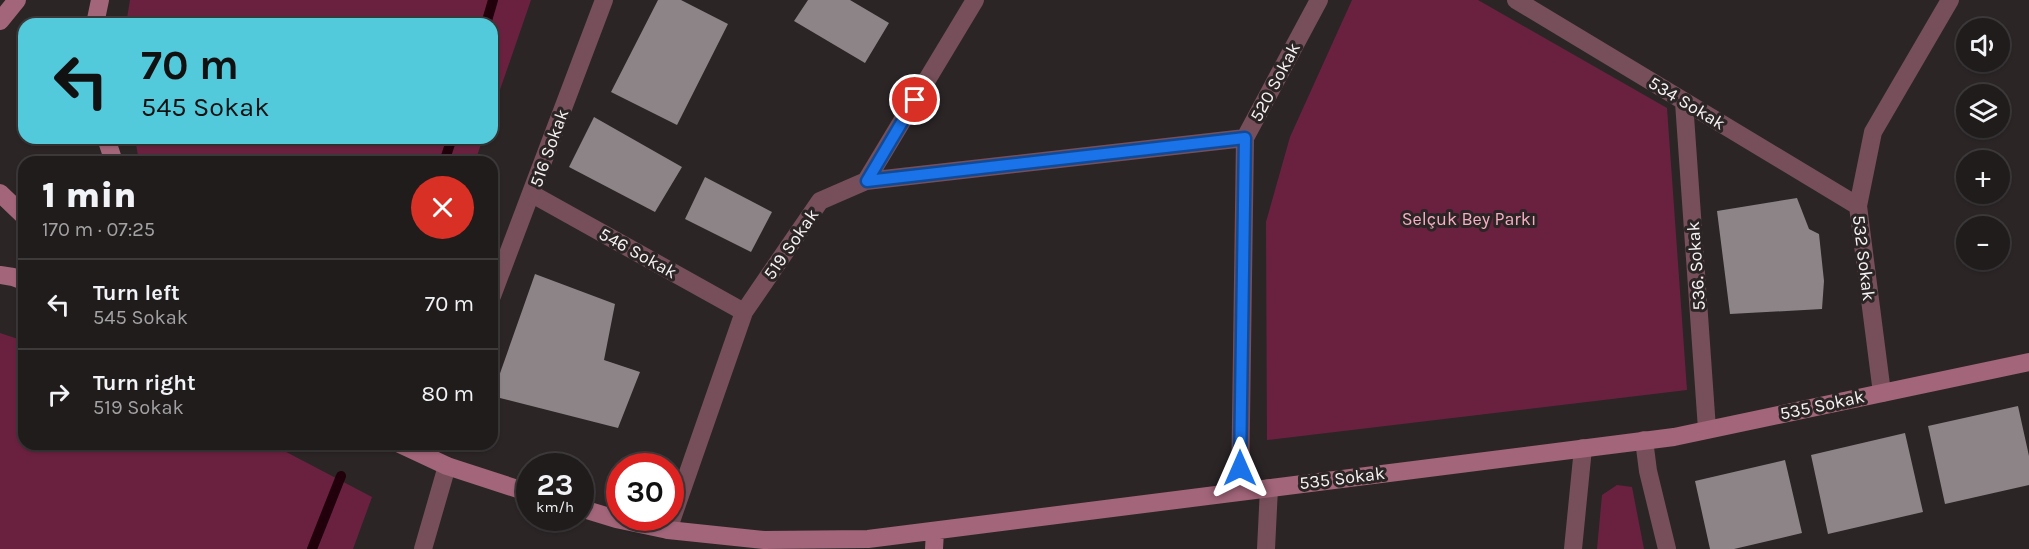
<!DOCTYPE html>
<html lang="en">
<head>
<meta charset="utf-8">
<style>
	:root { --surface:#201c1c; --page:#282525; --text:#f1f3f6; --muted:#a2a1a3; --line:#3d3a3b }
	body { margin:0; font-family:Karla,sans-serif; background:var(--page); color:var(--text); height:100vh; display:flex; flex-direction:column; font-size:22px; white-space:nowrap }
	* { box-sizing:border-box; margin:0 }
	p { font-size:20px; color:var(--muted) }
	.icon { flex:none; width:33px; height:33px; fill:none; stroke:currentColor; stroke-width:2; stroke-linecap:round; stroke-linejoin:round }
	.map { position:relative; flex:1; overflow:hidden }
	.details { position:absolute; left:18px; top:156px; width:480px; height:294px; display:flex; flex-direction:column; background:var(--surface); border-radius:18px; box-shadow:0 2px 4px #0004,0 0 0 2px var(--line) }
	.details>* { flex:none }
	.top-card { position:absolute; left:18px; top:18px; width:480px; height:126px; border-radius:18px; box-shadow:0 2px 4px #0004,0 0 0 2px var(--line); background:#53cadc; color:#111; overflow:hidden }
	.buttons { position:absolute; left:1956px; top:18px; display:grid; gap:12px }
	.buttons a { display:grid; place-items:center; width:54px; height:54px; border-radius:50%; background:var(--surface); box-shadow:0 2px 4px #0004,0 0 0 2px var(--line); font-size:30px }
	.speed { position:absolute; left:516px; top:453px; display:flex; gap:12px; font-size:30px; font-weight:700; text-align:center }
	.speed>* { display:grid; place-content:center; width:78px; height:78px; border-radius:50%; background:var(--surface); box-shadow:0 2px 4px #0004,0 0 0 2px var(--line); line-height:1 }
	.speed small { font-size:15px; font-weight:400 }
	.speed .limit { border:9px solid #d22; background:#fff; color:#111 }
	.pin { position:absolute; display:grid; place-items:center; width:51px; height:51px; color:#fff; margin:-26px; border:3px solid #fff; border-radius:50%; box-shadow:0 2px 6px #0007 }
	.me { position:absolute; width:66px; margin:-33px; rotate:0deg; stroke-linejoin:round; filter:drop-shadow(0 0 4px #0008) }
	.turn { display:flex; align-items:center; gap:21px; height:126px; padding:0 24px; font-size:27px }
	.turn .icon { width:78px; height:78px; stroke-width:2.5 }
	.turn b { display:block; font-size:42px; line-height:51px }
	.round { display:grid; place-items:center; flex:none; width:63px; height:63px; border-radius:32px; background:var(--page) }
	.head { display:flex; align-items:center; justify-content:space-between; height:102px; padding:0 24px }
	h1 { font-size:36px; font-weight:800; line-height:45px }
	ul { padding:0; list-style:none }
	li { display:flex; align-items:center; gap:18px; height:90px; padding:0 24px; border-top:2px solid var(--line) }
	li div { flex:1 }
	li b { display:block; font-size:22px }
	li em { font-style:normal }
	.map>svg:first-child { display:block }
</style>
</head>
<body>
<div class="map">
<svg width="2029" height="549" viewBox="0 0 2029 549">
	<rect width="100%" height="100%" fill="#2b2526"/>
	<path fill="#6a213f" d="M130,0H531L492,113V24H126Z
		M1352,0H1478L1667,108L1687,390L1267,440L1266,222L1290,137Z
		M135,138H483L475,162H139Z
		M0,333L24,341V444H271L372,497L353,549H0Z
		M1617,485L1632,487L1644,549H1597L1602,495Z"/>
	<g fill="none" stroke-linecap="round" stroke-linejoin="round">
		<path stroke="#21000b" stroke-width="10" d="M486,24L493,0
			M444,162L452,138
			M312,549L341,476"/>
	</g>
	<path fill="#8c8486" d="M658,0H681L728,24L677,125L611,92Z
		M808,0H850L889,23L865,63L794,21Z
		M594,117L682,167L655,212L569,167Z
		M705,177L772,212L751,252L685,219Z
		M1797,198L1809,229L1819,234L1824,281L1822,309L1730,314L1717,211Z
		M535,274L615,304L604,360L640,372L618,428L492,396Z
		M2018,406L2029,456V485L1945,504L1928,426Z
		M1905,433L1923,512L1828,534L1811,455Z
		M1785,460L1802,533L1734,549H1710L1695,481Z"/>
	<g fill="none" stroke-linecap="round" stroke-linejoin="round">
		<path stroke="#764f5b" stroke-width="18" d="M1516,0L1858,206
			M1684,102L1707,429
			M866,181L1245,138
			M532,194L744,312
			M492,296L604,0
			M1882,393L1858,206L1873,132L1950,0
			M1644,440L1648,471L1667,549
			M1240,491L1245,138L1319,0
			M668,530L744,312L820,201L866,181L975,0
			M423,549L447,466
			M1266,549L1269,488
			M1573,549L1583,448"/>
		<path stroke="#a26579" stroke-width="18" d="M0,21L17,0
			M95,24L100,0
			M106,138L114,162
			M0,193L24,216
			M0,275L13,277L24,281
			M400,444L447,466L530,493
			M580,508L616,519L668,530L764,540L868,539L1674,437L2029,362
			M934,549L935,531"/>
	</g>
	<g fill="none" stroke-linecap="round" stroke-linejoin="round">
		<g stroke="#114b97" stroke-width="15">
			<path id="route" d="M915,100L867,181L1245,138L1240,468"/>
		</g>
		<use href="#route" stroke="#1a73e8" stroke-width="10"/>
	</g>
	<g text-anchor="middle" stroke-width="6" stroke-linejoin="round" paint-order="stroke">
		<g font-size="18" fill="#f6f2f3" stroke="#2b2526">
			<text transform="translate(1275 82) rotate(-62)" y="6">520 Sokak</text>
			<text transform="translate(1687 103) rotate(31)" y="6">534 Sokak</text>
			<text transform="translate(549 148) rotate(-70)" y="6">516 Sokak</text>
			<text transform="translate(791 244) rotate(-55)" y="6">519 Sokak</text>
			<text transform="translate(638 253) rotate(29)" y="6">546 Sokak</text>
			<text transform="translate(1864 258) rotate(83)" y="6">532 Sokak</text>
			<text transform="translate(1696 266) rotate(-94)" y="6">536. Sokak</text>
			<text transform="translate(1822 405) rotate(-12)" y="6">535 Sokak</text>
			<text transform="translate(1342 478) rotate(-7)" y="6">535 Sokak</text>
		</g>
		<g font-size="18" fill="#f7adc4" stroke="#2b2526">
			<text x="1469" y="225">Selçuk Bey Parkı</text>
		</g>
	</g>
</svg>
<div class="buttons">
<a><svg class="icon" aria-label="sound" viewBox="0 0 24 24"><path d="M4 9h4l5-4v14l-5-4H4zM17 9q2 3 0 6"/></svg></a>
<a><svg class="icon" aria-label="layers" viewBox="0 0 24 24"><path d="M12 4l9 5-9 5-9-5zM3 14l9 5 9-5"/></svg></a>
<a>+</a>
<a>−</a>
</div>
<div class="speed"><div>23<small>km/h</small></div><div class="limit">30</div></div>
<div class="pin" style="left:915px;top:100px;background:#d93025"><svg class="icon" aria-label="arrive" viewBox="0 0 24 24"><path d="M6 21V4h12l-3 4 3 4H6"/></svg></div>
<svg class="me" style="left:1240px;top:468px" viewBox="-20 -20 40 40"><path d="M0-17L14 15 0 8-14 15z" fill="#1a73e8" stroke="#fff" stroke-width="4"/></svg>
<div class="top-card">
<div class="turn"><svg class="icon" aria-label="left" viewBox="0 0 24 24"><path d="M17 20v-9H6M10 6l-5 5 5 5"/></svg><div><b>70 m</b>545 Sokak</div></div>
</div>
<section class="details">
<div class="head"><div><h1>1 min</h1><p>170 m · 07:25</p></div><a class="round" style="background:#d93025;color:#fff"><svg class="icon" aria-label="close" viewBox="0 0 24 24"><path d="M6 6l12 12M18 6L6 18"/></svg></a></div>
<ul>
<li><svg class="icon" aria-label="left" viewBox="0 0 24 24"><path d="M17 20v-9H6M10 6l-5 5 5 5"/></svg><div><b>Turn left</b><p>545 Sokak</p></div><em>70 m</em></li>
<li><svg class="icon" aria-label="right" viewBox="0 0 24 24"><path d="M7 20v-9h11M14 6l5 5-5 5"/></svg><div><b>Turn right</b><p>519 Sokak</p></div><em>80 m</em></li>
</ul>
</section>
</div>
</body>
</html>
